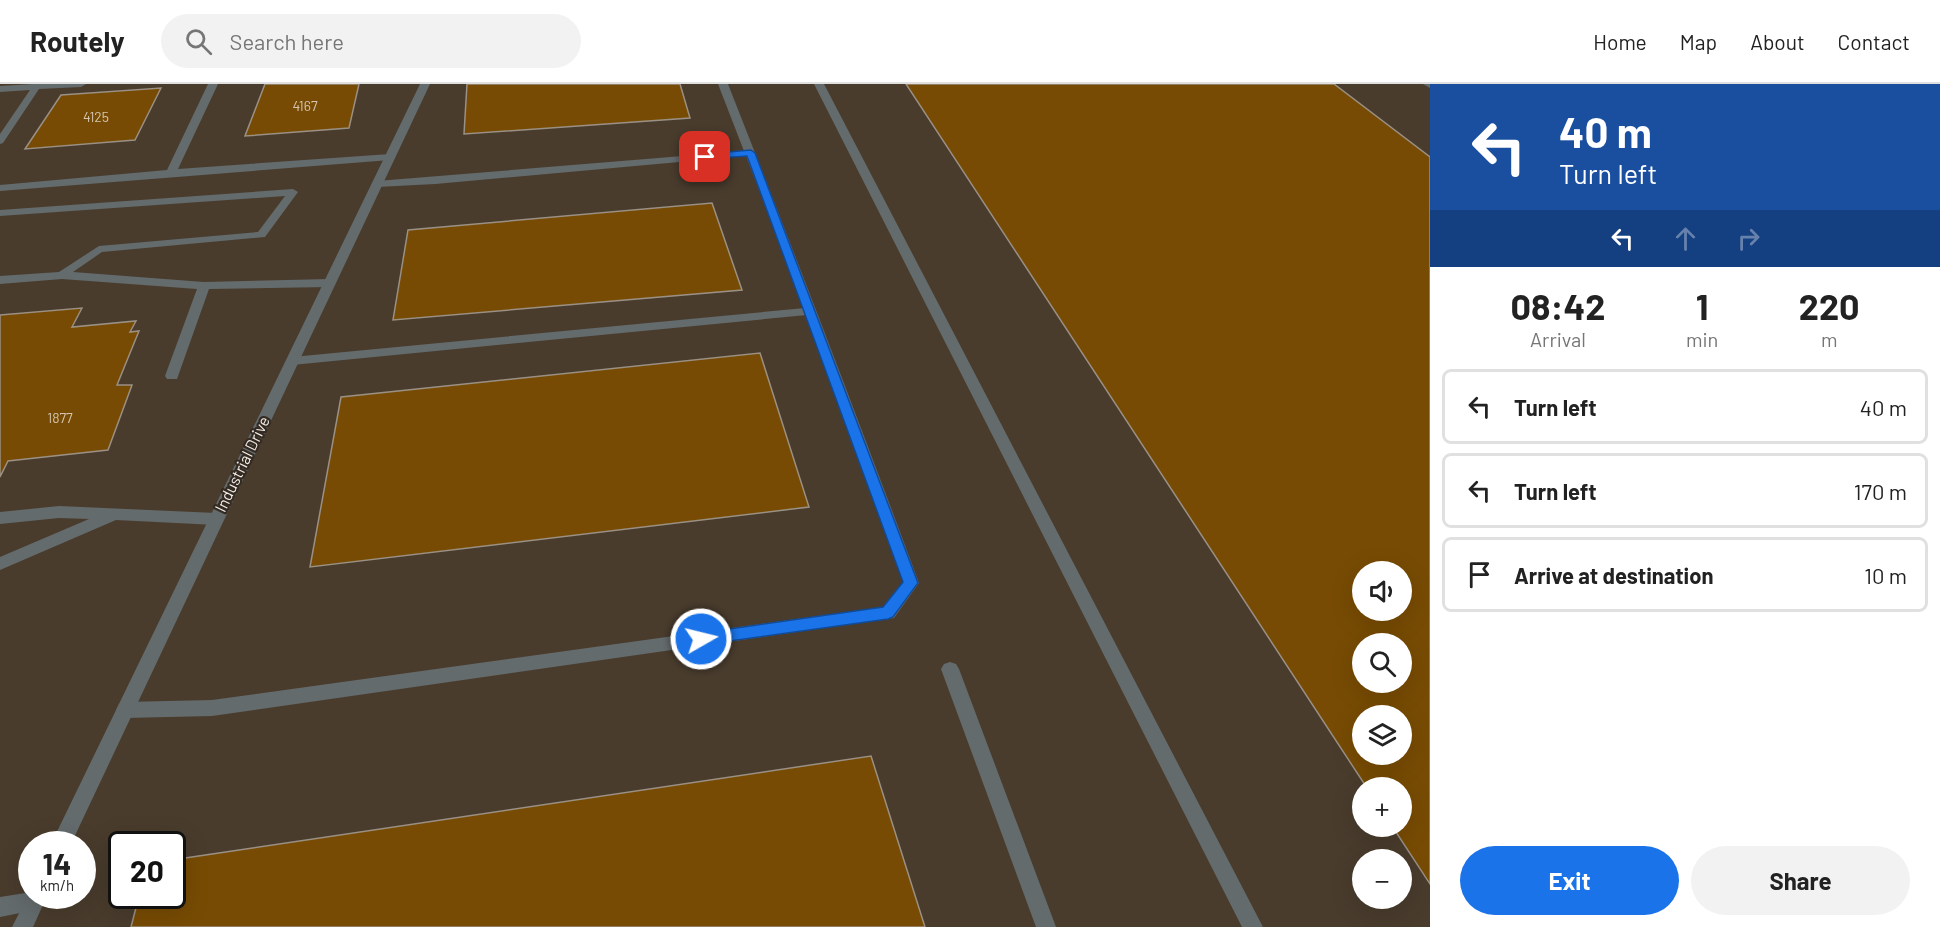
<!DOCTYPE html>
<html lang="en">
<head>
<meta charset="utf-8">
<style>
	:root { --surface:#fff; --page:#f2f2f2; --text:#222; --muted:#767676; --line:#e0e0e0; --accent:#1a73e8 }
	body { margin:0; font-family:Barlow,sans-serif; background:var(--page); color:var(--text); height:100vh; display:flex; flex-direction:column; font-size:22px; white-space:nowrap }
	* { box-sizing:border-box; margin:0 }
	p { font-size:20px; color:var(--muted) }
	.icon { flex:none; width:33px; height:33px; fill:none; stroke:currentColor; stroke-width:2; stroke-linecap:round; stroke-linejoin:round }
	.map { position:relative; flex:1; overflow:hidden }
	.drawer { display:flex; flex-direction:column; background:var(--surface); width:510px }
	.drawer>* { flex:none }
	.guide { background:#1a4fa0; color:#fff; overflow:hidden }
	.fabs { position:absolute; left:1352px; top:477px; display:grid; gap:12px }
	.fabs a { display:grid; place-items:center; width:60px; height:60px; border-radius:50%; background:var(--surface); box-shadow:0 6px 24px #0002; font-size:30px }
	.speed { position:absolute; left:18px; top:747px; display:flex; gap:12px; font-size:30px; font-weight:700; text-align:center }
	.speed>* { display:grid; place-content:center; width:78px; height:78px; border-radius:50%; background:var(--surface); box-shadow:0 6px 24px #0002; line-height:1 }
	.speed small { font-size:15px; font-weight:400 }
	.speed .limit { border:3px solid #111; border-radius:9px; background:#fff; color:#111 }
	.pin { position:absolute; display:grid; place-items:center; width:51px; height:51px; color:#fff; margin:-26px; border-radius:12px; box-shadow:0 3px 9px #0006 }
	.me { position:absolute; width:66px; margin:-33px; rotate:82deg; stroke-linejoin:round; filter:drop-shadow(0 0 4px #0008) }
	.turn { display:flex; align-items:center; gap:21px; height:126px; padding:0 30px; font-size:27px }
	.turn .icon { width:78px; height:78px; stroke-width:2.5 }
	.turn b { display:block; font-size:42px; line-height:51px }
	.lanes { display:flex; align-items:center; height:57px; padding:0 30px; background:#0003; justify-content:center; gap:30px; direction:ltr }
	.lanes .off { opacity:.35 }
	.eta { display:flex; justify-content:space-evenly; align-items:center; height:102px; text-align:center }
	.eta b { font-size:36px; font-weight:700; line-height:42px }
	.primary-button { display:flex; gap:12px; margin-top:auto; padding:12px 30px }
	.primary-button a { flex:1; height:69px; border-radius:36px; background:var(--accent); color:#fff; font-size:24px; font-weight:700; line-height:69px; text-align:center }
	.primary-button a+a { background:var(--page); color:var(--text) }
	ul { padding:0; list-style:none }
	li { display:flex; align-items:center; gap:18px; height:75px; margin:0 12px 9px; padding:0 18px; border:3px solid var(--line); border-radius:9px }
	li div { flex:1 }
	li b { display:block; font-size:22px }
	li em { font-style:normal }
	header { display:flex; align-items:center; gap:36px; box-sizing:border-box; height:84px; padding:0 30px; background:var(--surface); border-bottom:2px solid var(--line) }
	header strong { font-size:28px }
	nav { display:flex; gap:33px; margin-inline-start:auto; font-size:21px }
	.search { width:420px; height:54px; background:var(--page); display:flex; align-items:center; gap:15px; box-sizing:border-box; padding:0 21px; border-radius:33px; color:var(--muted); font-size:22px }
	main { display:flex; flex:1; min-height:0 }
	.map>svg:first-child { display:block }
</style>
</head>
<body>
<header>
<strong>Routely</strong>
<div class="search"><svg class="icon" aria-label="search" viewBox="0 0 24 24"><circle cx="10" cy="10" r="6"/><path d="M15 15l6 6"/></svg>Search here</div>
<nav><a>Home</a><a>Map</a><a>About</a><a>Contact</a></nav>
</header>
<main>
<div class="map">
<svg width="1430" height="843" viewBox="0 0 1430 843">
	<rect width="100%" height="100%" fill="#3e352b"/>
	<path fill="#493c2d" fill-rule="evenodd" d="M0,0H1430V843H0ZM1362,488H1401V526H1362ZM1362,560H1401V598H1362ZM1362,632H1401V670H1362ZM1362,704H1401V742H1362ZM32,760H82V812H32ZM122,760H172V812H122ZM1362,776H1401V814H1362Z"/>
	<path fill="#774b03" stroke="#9a9084" stroke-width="1.5" fill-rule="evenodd" d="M265,0H359L349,44L245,52Z
		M467,0H680L690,34L464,50Z
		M906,0H1334L1430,73V800L1392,742H1401V704H1367ZM1362,488H1401V526H1362ZM1362,560H1401V598H1362ZM1362,632H1401V670H1362Z
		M161,4L135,56L25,65L61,11Z
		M712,119L742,206L393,236L408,146Z
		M82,224L72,243L136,237L130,248L139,247L117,301H132L108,366L8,377L0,393V231Z
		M760,269L809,423L310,483L341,313Z
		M871,672L925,843H131L139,812H172V776Z"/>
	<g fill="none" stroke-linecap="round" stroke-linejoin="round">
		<path fill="#646b6d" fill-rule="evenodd" d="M33,0H86L81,3L39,5L3,59L0,60V50L30,6L0,8V2Z
			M208,0H218L178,85L390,70L395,73L390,76L0,107V101L167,86Z
			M718,0H728C793,165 857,332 919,499L894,534L212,632L125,634L119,632L116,626L119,620L125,618L212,616L883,523L903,498L807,231L292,281L286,277L292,273L805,224L746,72L435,100L377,103L372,100L377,97L744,67Z
			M814,0H824L1263,843H1242Z
			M1423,0H1430V4Z
			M293,105L298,108L265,153L102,168L73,188L204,198L329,195L335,199L329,203L209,205L177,295H167L165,292L197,205L62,195L0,200V192L59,188L99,162L258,148L285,112L0,132V126Z
			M59,422L216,429L221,431L224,435L221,439L216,441L116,436L0,486V473L89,435L59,434L0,440V428Z
			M950,578L956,580L959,585L1056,843H1036L941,585L944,580Z
			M32,808V812H41L43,818L40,825L0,833V813Z"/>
		<path fill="#646b6d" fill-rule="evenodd" d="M420,0H430L71,760H51Z
			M32,804V812H47L33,843H12Z"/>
	</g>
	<path fill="#1a73e8" stroke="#114b97" stroke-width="1.5" d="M751,66L755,69L918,499L893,533L888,535L701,561L696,560L694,555L696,550L701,549L883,523L903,498L747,72L705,75L701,73L705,70Z"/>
	<g text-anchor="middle" stroke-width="4.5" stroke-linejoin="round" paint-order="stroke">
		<g font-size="14" fill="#d5c5af">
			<text x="305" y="27">4167</text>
			<text x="96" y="38">4125</text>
			<text x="60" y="339">1877</text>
		</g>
		<g font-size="16" fill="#f4eee8" stroke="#342b22">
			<text transform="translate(242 380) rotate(-64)" y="6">Industrial Drive</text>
		</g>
	</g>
</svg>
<div class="fabs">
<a><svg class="icon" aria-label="sound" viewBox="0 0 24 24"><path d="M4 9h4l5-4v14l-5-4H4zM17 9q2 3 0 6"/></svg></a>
<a><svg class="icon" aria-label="search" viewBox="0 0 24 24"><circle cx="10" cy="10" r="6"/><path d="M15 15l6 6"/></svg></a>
<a><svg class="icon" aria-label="layers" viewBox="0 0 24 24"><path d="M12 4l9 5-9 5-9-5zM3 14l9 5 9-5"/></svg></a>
<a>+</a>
<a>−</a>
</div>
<div class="speed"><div>14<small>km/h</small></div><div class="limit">20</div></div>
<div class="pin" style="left:705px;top:73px;background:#d93025"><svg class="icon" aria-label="arrive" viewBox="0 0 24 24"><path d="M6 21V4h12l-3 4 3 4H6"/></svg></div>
<svg class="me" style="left:701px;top:555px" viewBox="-20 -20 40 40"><circle r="17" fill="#1a73e8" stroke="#fff" stroke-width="3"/><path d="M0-11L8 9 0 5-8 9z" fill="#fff"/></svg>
</div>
<section class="drawer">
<div class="guide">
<div class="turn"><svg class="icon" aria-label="left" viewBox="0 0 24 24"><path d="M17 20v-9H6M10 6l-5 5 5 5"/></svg><div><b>40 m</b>Turn left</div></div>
<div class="lanes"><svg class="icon" aria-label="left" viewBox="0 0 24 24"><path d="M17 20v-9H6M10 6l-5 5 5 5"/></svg><svg class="icon off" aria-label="ahead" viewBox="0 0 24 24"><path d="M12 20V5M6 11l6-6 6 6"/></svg><svg class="icon off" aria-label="right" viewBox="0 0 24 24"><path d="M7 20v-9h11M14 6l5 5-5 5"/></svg></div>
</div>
<div class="eta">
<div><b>08:42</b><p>Arrival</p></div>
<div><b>1</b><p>min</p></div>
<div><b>220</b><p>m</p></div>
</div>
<ul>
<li><svg class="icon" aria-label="left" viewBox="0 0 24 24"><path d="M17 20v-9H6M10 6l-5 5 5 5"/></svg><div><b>Turn left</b></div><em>40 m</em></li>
<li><svg class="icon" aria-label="left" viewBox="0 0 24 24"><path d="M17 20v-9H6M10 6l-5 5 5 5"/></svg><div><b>Turn left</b></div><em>170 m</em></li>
<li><svg class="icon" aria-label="arrive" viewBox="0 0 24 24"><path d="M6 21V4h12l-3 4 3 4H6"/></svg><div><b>Arrive at destination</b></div><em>10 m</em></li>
</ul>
<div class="primary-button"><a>Exit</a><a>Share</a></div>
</section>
</main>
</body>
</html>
